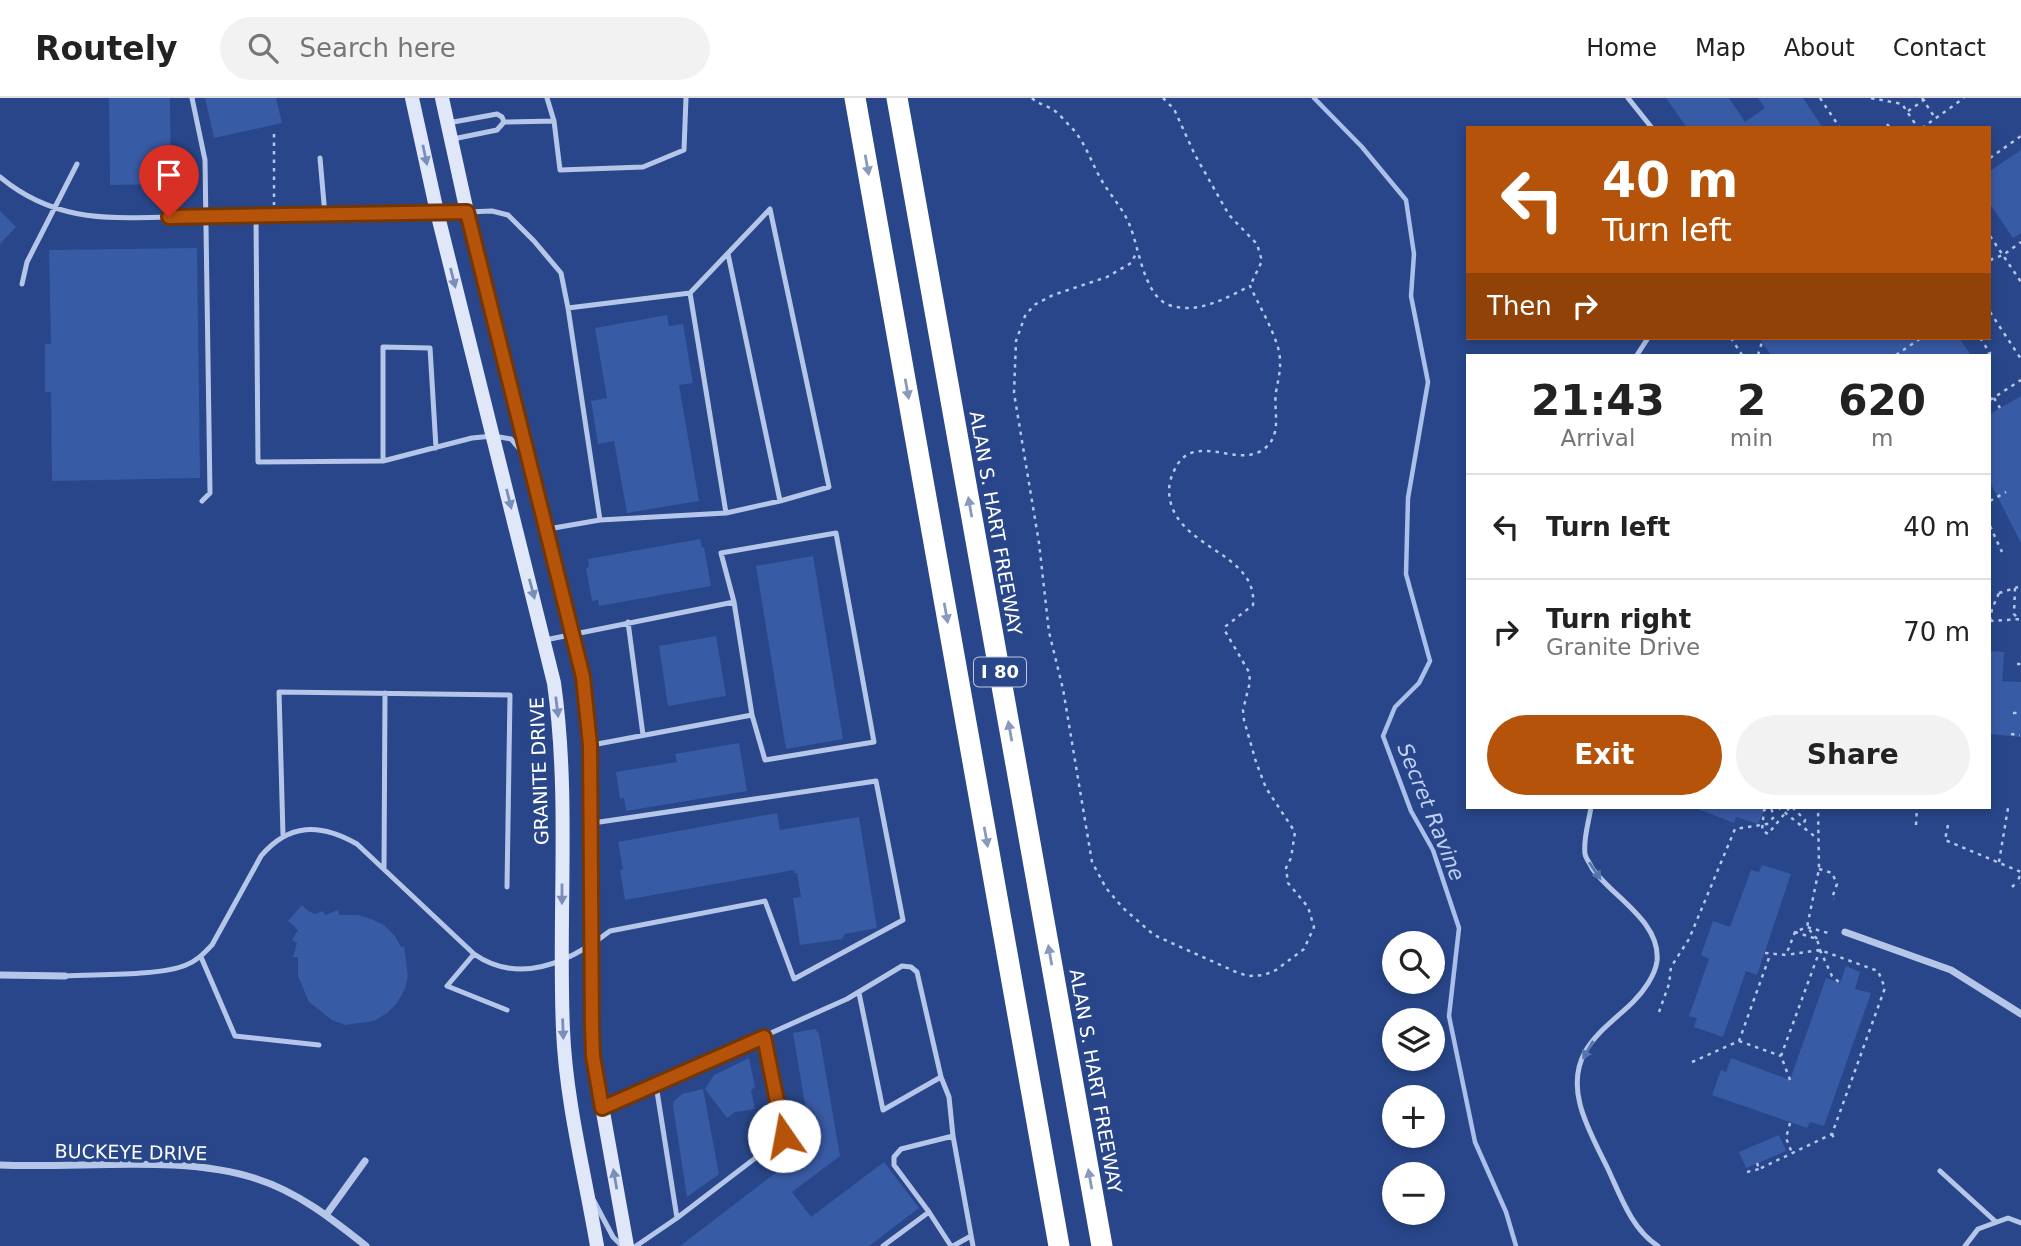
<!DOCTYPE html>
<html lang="en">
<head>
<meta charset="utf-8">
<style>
	:root { --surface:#fff; --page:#f2f2f2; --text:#222; --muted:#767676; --line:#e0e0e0; --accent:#b45309 }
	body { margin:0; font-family:"DejaVu Sans",sans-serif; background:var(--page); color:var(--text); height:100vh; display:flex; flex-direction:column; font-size:26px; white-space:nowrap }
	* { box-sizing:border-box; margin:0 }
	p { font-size:23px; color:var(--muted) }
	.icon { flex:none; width:38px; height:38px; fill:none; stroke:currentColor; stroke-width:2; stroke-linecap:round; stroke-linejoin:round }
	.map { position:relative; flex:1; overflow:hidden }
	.sheet { position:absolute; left:1466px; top:256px; width:525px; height:455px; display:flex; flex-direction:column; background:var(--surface); border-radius:0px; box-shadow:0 4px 10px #0003 }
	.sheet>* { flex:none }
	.hud { position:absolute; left:1466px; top:28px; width:525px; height:214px; border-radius:0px; box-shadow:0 4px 10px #0003; background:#b45309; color:#fff; overflow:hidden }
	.fabs { position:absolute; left:1382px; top:833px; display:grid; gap:14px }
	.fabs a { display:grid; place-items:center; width:63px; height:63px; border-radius:50%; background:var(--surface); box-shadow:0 4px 10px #0003; font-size:35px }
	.pin { position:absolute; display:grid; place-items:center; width:60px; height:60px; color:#fff; margin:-72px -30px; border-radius:50% 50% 50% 0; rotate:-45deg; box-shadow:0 0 7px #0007 }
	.pin .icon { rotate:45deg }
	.me { position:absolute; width:77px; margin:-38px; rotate:348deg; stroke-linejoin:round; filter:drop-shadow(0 0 5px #0008) }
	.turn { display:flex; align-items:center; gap:24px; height:147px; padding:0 21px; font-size:32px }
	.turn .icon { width:91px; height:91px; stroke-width:2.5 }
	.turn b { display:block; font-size:49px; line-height:60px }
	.then { display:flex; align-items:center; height:66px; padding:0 21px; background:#0003; gap:14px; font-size:26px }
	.eta { display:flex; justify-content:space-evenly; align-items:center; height:119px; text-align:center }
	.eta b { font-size:42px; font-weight:600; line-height:49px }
	.action { display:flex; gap:14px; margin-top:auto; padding:14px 21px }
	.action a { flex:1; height:80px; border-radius:42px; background:var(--accent); color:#fff; font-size:28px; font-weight:600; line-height:80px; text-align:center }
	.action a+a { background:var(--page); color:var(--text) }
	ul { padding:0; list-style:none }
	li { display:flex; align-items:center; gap:21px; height:105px; padding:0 21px; border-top:2px solid var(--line) }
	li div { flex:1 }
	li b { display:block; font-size:26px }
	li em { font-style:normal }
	header { display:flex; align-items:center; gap:42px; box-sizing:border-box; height:98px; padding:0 35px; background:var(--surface); border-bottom:2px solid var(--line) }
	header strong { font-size:33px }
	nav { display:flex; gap:38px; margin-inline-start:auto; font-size:24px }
	.search { width:490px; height:63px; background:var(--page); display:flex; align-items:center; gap:18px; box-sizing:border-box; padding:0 24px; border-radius:38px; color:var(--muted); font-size:26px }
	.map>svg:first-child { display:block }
</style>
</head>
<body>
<header>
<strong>Routely</strong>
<div class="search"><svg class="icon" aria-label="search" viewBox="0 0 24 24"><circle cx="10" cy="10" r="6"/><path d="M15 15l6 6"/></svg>Search here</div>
<nav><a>Home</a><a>Map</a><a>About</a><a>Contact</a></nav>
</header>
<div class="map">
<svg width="2021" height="1148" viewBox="0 0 2021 1148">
	<rect width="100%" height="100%" fill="#284689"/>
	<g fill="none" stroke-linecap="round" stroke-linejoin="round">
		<path stroke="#aabfe9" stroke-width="4.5" d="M1314,0L1362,49L1406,102L1414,156L1411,198L1428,284L1408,400L1406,476L1430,563L1419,585L1395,609L1383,638L1411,713L1433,752L1459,830L1449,918L1475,1044L1506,1114L1516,1148"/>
	</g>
	<path fill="#385ba5" d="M109,0H170L171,86L110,87Z
		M205,0H276L282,25L214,40Z
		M1666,0H1729L1745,24L1765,10L1758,0H1803L1823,30H1687Z
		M2021,52V135L2013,140L1990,106V73Z
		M0,113L16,129L0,146Z
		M197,150L200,380L52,383L51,294H45V246H51L49,152Z
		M667,217L669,228L683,226L693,285L679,287L699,403L627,415L614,343L598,346L591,303L607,300L595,230Z
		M1759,240H1959L1971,257H1771Z
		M2021,298V445L1990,384V316Z
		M700,441L702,450L704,449L711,488L599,508L598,502L592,503L586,470L589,469L588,461Z
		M813,458L843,641L786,651L756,468Z
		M716,538L726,598L668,608L659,548Z
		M1990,553L2004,554L2002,583L2021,584V639L1990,636Z
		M739,645L747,693L626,713L624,700L620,701L616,674L677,664L675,656Z
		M1693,709H1766L1758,726L1736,719L1734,725Z
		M777,715L780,732L859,719L877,830L845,836L842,841L800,847L793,800L801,799L797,775H794V772L625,802L620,772L623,771L618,744Z
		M1762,767L1791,776L1757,877L1746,873L1723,939L1694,929L1697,920L1689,918L1709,861L1701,857L1713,823L1730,829L1751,772L1759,774Z
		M302,807L308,813L315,816L323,813L325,817L338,812L339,817H358L371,821L384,827L395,838L401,849L404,848L408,878L405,891L397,905L387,915L374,923L345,927L332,922L309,904L298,878V859H293L297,845L292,842L298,832L288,823Z
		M1846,868L1860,874L1855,891L1871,895L1824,1028L1810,1024L1807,1030L1712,997L1721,972L1726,974L1731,960L1790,982L1826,880L1840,885Z
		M815,931L819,936L840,1058L792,1094L811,1119L884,1064L919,1110L869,1148H680L812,1047L793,935Z
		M749,960L755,989L751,992L755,1011L735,1014L727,1020L705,991L714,977Z
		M703,991L719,1076L687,1099L673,1008L674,1003L682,996Z
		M1779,1037L1786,1053L1746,1070L1739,1054Z"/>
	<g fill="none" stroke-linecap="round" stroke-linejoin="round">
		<path stroke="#b5c6e9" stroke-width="2.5" stroke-dasharray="3.5 5" stroke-linecap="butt" d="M1032,0C1039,7 1047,7 1055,13C1060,17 1065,23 1070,28C1086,44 1091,65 1102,83C1111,98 1124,112 1130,128C1139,150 1144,198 1169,207C1197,217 1226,200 1250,188C1259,207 1270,226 1277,246C1283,265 1279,277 1276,294C1273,314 1284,339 1261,353C1234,369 1192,332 1174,373C1171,378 1169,387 1169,393C1171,451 1258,452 1253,507L1226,528L1225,533L1249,574L1250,584L1243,612L1244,622L1256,664L1266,690L1295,734L1291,760L1286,770L1288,785L1308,809L1314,829L1304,851L1276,872L1264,877L1248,878L1236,874L1154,837L1123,810L1106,790L1092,764L1063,591L1049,534L1039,445L1014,295L1016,243L1025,218L1034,207L1053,197L1107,179L1131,165L1137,154
			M1163,0L1174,11L1195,57L1229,117L1257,146L1262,163L1250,188
			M1820,0L1840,30
			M1871,0L1902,6L1918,30
			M1922,0L1935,20
			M1908,13L1927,0
			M1887,26L1890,30
			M1922,30L1964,0
			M274,36V107
			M1990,60L2021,38
			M1990,138L2021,184
			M1990,162L2003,157L2021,144
			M1990,214L2021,261
			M1731,240L1742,257
			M1980,240L1990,255L1986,257
			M1758,257L1762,244
			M1896,257L1921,240
			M1994,300L2000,310
			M1990,302L2021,282
			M1990,403L2006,394
			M1990,428L2002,454
			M2015,490L2014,516L2018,521
			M1999,495L2018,489
			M1990,523L1992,511L1999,495L1996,494
			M1990,523L2021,521
			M2017,566H2021
			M2013,615H2021
			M2011,636L2020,637
			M1774,709L1764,712L1762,732L1768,736L1790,709
			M1778,709L1819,742
			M1795,709L1794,711L1805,722L1803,728
			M1916,727L1917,709
			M1948,727L1945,742L2021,774L2018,783L2021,785
			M1999,764L2008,710
			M1819,771L1832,775L1837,786L1832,800L1834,801
			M2012,789L2018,783
			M1817,841L1807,829L1819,771L1818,709
			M1820,852L1832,878L1840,885
			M1765,855L1786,857L1795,834L1807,829L1828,835
			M1659,914L1669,886L1671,869L1689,841L1735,731L1767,726L1774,719L1771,710
			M1739,943L1781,958
			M1692,964L1739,943L1770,857
			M1790,982L1781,958L1820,852L1817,841L1795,834
			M1790,1025L1786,1040L1792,1055
			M1832,1036L1835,1043
			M1757,1065L1759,1071L1832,1036L1885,890L1878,873L1820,852L1786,857
			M1747,1074L1759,1071"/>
		<path stroke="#b5c6e9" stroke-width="5" d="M192,0L205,62L210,395L202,403
			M547,0L554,23
			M1628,0L1652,30
			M448,25L497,16L502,19L504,24L554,23L560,72L643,69L684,52L686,0
			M453,41L497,32L504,24
			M320,60L325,117
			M0,79C65,133 129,117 206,119
			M467,114L492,113L508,117L534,143L561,175L568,210L690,195L770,111L829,389L780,403L726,415L690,195
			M256,119L258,364L383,363L472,340L493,338L511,341L522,354
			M728,156L780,403
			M22,186L27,164L77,66
			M568,210L600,422
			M1637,257L1648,240
			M383,363V249L430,250L436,350
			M548,431L600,422L726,415
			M734,504L752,617
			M628,524L643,637
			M545,542L734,504L721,455L836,435L874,644L765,662L752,617L592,647
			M1591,709C1589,723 1583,741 1585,756C1586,761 1590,765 1592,770C1611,798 1661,823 1657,863C1655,878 1643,894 1633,904C1618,919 1596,934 1585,954C1564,992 1590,1034 1607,1069C1620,1096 1631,1131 1658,1148
			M283,737L279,594L510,597L507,789
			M384,771L385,595
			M474,856L447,888L507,912
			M201,859L235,938L319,947
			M65,878C95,876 161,878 186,867C197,863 204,855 212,847L261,758C289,725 320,725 357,746L474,856C520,888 570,864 610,833L765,803L794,881L903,822L876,683L593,725
			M859,895L883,1012L941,979
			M605,1009L847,901L902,868L911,869L917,874L941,979L949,999L953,1038L973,1148
			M1940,1073L1996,1124
			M594,1103L613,1139L622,1148
			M929,1114L894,1067V1059L901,1051L953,1038
			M677,1120L784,1038L764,939
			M636,1148L677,1120L656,987
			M883,1148L929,1114L951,1148
			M953,1148L971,1138
			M1965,1148L1978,1131L2008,1120L2021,1125"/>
		<path stroke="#b5c6e9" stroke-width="7" d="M206,119L437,114
			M1845,834L1951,872L2021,916
			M0,877L65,878
			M0,1067C79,1071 183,1056 257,1081C298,1094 332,1121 366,1148
			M326,1117L365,1063"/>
		<path stroke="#dfe7f8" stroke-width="14" d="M412,0L437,114L554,585C570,699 558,817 563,932C566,1004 585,1077 597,1148
			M442,0L467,114L583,579L590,647L593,958L627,1148
			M437,114H467"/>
		<path stroke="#fff" stroke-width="21" d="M855,0L1059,1148
			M897,0L1102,1148"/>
	</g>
	<defs><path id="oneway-solid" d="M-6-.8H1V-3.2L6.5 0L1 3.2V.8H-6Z" transform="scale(1.75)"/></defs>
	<g fill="#7a8ebb">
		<use href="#oneway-solid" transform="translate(425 57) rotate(78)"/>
		<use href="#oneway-solid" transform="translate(453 180) rotate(76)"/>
		<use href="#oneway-solid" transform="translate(509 401) rotate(76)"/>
		<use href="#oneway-solid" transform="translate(532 491) rotate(75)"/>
		<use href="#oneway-solid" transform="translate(557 609) rotate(83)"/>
		<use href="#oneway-solid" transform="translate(562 796) rotate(90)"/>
		<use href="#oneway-solid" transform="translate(563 931) rotate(88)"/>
		<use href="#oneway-solid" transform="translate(615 1081) rotate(-100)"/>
	</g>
	<g fill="#8999be">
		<use href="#oneway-solid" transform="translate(867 67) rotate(80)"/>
		<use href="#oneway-solid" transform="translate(907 291) rotate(80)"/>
		<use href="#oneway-solid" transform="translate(970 409) rotate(-100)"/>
		<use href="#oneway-solid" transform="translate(946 515) rotate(80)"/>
		<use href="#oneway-solid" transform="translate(1010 633) rotate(-100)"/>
		<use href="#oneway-solid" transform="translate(986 739) rotate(80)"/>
		<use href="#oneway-solid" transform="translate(1050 857) rotate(-100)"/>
		<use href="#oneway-solid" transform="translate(1090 1081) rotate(-100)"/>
	</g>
	<g fill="#5973ab">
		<use href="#oneway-solid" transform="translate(1595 773) rotate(56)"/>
		<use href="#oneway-solid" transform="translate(1588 952) rotate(120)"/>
	</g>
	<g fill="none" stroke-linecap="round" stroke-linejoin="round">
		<g stroke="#753606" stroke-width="18">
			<path id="route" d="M169,119L467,114L583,579L590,647L592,930L593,958L602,1010L764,939L784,1038"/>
		</g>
		<use href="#route" stroke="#b45309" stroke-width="12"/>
	</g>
	<g text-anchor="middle" stroke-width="7" stroke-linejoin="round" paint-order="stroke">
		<rect fill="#284689" stroke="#bec8dc" stroke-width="2" x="974" y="559.5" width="52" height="29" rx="5"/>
		<g font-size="18" font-weight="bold" fill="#fff">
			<text x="1000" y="580">I 80</text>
		</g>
		<g font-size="19" fill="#fff" stroke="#284689">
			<text transform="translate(996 425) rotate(80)" y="7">ALAN S. HART FREEWAY</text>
			<text transform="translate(539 673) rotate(-92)" y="7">GRANITE DRIVE</text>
			<text transform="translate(1096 983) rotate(80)" y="7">ALAN S. HART FREEWAY</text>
			<text transform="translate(131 1054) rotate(1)" y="7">BUCKEYE DRIVE</text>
		</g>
		<g font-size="21" font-style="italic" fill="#c1d0f0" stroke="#284689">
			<text transform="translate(1431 714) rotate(68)" y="7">Secret Ravine</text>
		</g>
	</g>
</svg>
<div class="fabs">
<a><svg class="icon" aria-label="search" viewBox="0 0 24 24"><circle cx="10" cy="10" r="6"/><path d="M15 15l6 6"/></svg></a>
<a><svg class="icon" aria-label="layers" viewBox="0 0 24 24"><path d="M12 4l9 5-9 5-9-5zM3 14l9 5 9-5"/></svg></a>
<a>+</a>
<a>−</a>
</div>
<div class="pin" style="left:169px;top:119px;background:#d93025"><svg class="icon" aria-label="arrive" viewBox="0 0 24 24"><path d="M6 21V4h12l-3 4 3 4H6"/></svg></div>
<svg class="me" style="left:784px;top:1038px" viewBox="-20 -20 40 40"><circle r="19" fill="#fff"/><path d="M0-13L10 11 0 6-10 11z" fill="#b45309"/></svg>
<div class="hud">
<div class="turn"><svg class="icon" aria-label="left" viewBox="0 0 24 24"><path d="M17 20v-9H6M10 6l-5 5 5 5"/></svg><div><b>40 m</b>Turn left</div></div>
<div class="then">Then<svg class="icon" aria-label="right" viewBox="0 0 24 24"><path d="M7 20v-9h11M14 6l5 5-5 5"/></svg></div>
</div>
<section class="sheet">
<div class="eta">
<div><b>21:43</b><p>Arrival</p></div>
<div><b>2</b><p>min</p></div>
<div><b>620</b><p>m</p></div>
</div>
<ul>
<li><svg class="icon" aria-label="left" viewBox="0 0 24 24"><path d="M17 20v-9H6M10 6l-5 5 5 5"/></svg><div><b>Turn left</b></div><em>40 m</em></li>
<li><svg class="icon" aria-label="right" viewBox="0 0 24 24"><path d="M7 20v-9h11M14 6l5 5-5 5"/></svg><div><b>Turn right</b><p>Granite Drive</p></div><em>70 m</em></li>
</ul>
<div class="action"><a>Exit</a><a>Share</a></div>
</section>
</div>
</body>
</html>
